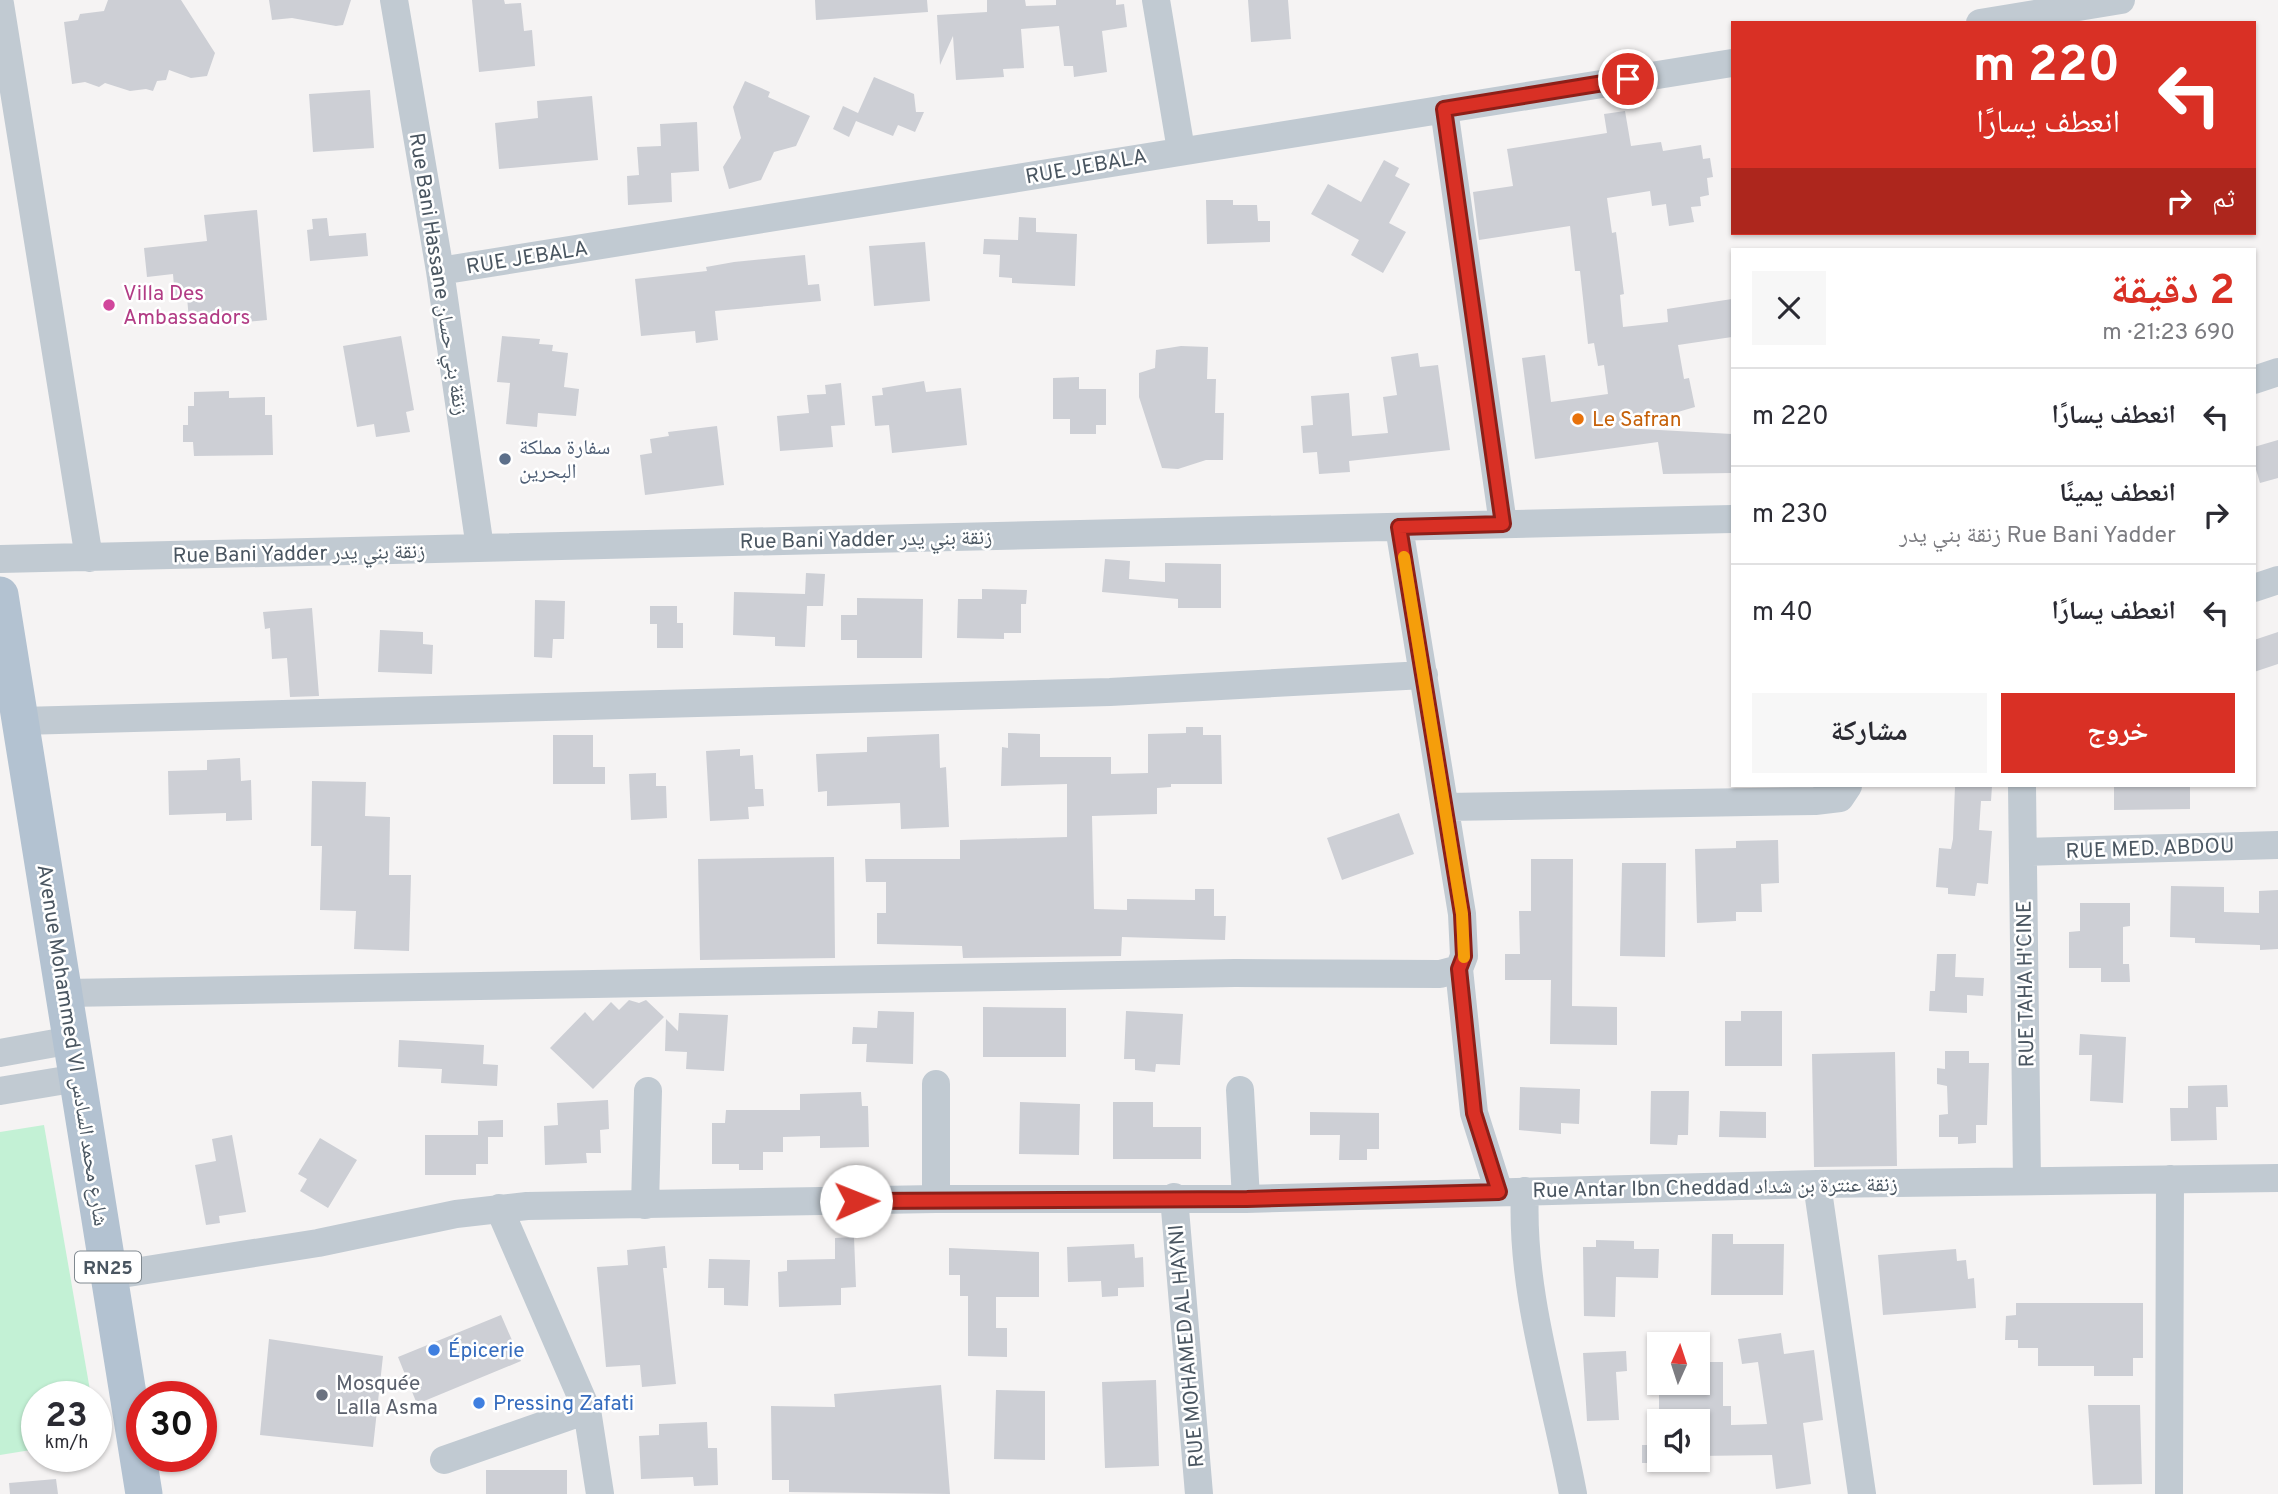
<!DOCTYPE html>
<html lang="ar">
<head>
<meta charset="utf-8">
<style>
	:root { --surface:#fff; --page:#f7f7f7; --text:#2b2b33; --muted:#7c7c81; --line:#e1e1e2; --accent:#d93025 }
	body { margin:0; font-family:Overpass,"Noto Naskh Arabic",sans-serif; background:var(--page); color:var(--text); direction:rtl; height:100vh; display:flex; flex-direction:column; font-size:26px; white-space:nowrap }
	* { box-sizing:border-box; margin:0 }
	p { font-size:23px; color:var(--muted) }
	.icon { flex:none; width:38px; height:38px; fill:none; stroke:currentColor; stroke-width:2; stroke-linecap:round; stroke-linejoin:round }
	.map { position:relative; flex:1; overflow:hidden; direction:ltr }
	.details { position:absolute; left:1731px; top:248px; width:525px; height:539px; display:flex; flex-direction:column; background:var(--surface); border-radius:0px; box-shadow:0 2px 5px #0004; direction:rtl }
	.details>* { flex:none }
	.top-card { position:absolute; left:1731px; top:21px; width:525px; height:214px; border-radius:0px; box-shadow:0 2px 5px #0004; direction:rtl; background:#d93025; color:#fff; overflow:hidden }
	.needle { width:46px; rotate:3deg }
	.fabs { position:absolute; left:1647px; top:1332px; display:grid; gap:14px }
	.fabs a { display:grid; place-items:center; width:63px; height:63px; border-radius:0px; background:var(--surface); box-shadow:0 2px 5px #0004; font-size:35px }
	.speed { position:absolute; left:21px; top:1381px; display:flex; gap:14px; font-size:35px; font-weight:700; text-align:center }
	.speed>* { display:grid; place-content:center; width:91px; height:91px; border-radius:50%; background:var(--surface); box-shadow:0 2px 5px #0004; line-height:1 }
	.speed small { font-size:18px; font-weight:400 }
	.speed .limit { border:10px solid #d22; background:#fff; color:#111 }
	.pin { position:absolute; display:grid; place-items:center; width:60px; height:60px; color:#fff; margin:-30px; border:4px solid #fff; border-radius:50%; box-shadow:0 2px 7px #0007 }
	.me { position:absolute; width:77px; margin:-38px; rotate:89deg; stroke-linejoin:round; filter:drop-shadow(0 0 5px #0008) }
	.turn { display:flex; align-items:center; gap:24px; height:147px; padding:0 21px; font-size:32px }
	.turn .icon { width:91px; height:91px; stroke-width:2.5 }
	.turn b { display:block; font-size:49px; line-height:60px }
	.then { display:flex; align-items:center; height:66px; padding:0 21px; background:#0003; gap:14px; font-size:26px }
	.round { display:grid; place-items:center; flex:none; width:74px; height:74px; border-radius:0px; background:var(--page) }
	.head { display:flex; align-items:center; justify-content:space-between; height:119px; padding:0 21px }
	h1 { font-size:42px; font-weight:700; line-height:52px; color:var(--accent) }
	.button { display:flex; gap:14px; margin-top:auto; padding:14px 21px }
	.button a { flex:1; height:80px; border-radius:0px; background:var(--accent); color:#fff; font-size:28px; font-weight:700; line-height:80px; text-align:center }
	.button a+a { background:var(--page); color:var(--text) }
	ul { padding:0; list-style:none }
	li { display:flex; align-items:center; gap:21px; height:98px; padding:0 21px; border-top:2px solid var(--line) }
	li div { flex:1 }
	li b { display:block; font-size:26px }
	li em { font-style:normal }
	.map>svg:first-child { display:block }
</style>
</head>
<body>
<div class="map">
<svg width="2278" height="1494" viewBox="0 0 2278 1494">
	<rect width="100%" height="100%" fill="#f5f3f3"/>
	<path fill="#c3f1d5" d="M44,1125L91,1396H37V1449L0,1455V1132Z"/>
	<path fill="#cdcfd5" d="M108,0H181L215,53L207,76L191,78L169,70L166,80L157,81L153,91L146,89L130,91L105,83L99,87L85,82L72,84L64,22L78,20L80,14L104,11Z
		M269,0H351L343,25L336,26L292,18L272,20Z
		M472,0H504L505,4L521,3L524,31L532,30L535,66L479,72Z
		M815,0H927L928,12L816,20Z
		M987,0H1025L1026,6L1056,5V0H1116V5L1124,4L1127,27L1102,31L1107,72L1074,77L1073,66H1064L1059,26L1021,29L1024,68L1003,69L1004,77L956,80L953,36L940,65L937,15L987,12Z
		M1248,0H1288L1291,39L1251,42Z
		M874,77L914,94L916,112H924L915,132L898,125L893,136L856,121L849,137L833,129L843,106L858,113Z
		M745,81L770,92L768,97L810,116L796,146L774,152L761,180L729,189L723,167L741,138L733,107Z
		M370,90L374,148L313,152L309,94Z
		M592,96L598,160L499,169L495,123L538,118L537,101Z
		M1625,111L1631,146L1661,142L1663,151L1701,145L1703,159L1710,158L1713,177L1707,178L1709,195L1700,197L1701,206L1691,207L1694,222L1669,226L1666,204L1652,206L1650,191L1607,198L1612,233L1616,232L1624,294L1620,295L1623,327L1668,322L1667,309L1732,299V337L1678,345L1684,379L1689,378L1695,407L1623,428L1732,434V473L1663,474L1658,442L1535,459L1522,358L1545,355L1551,402L1608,394L1604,365L1598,366L1594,343L1588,344L1580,271H1575L1570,226L1479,240L1473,192L1513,186L1507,149L1607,133L1604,114Z
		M697,122L699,171L671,173L672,202L628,205L627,176L639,175L637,147L661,146L660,124Z
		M1384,160L1399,168L1395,176L1410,184L1389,223L1406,232L1383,273L1351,255L1359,240L1311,214L1328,184L1361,202Z
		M1206,200H1233V205H1257L1258,221H1270V242L1207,244Z
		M257,210L267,320L247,322V314L189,320L187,297L175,299L173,274L147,277L144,248L207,241L204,215Z
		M1019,217L1036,218V232L1077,234L1075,286L1012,283V278L999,277L1000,255L983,254L984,239L1018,240Z
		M327,218L329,236L366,233L368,256L310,261L307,230L313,229L312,219Z
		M925,242L930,301L874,306L869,246Z
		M805,255L808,285L819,284L821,301L715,311L718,340L696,343L695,331L641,336L635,279L707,271L706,267L734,262Z
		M401,336L414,410L406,412L410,432L376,437L374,424L357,427L343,346Z
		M502,336L540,339L539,344L553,345L552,351L568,353L564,387L579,389L576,416L538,413L537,427L506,424L510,383L497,382Z
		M1181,346L1208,347L1207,379H1216L1215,413H1224L1223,460H1206L1178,469L1162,468L1139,397V373L1155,368L1156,350Z
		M1418,353L1420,367L1438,365L1450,450L1349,461L1350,472L1319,474L1317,452L1303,453L1301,426L1313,425L1311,396L1349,393L1352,436L1388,433L1383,397L1397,395L1391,357Z
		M1079,377V389H1106V425H1096V434H1070V419H1053V378Z
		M924,381L926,392L961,388L967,445L892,453L889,425L875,426L872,396L883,395L882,388Z
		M841,383L845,425L831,426L833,447L780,451L777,416L809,413L807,395L826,394L825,385Z
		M229,391V398L265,397V415H272L273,455L194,456L193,442H183V425H188V406H194V392Z
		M717,426L724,485L645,495L640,455L652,453L650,439L669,436L668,432Z
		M2278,440V478L2260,483L2254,463V447Z
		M1105,559L1130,561L1129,579L1165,582V563L1221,564V608H1178V599L1102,592Z
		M806,573L825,574L823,606H807L805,647L775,646V637L733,635L734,592L805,594Z
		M982,589L1027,590L1026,604H1021V633H1004V639L957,638L958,599H982Z
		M857,598L923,599L922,658H857V640H841V615H857Z
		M535,600L565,601L564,639H553L552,658L534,657Z
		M650,606H677V623H683V648H657V624H650Z
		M312,608L319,696L290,697L287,658L272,659L270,628L265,629L263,612Z
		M380,630L423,632V644L433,645L432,674L378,672Z
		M2278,632V664L2254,672V640Z
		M1186,727H1203V735H1221L1222,784H1171V787L1157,788V814L1092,816L1094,909L1127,910V899L1195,900V889H1214V916H1226L1225,940L1122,937L1121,956L963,958L962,946L877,944V913H886V882H866L865,859H960V840L1067,837V784L1001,786L1002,747L1008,748V733L1040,734V757H1111V774L1148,773V734L1186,733Z
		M939,734L940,768L946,767L949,827L901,829L900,803L827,806V791L818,792L816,754L867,752V737Z
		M553,735H593V767H605V784H553Z
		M740,749V756L753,755L755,789H763L764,806L748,807L749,819L710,821L706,751Z
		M240,758L241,781L251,780L252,820L226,821V813L169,815L168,771L207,770V760Z
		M656,773V786H666L667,818L631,820L629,774Z
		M312,781L366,782L365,816L390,817L389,875H411L409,951L354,949L356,911L320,910L322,846H311Z
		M1955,786H1992L1991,801H1981L1979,830L1992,831L1988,884L1977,883L1975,896L1948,894V888L1936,887L1939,848L1951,849L1953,839Z
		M2114,786H2190V809L2114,810Z
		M1399,813L1414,854L1342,880L1327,838Z
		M1778,840L1779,883L1761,884L1762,912H1736V921L1697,923L1695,849L1736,848V841Z
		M834,857L835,958L700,960L698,859Z
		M1531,859H1573L1572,1006L1617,1007V1045L1550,1044L1551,980H1505V954H1520L1519,911H1531Z
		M1622,863H1666L1665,957L1620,956Z
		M2171,886L2224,887V912L2259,913V891L2278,890V949L2260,950V945L2195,943V938L2170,937Z
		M2080,903H2130V926L2123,927V964H2129L2130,982H2101V968H2069V932L2080,931Z
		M1937,954H1956L1955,977L1984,978L1983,996L1967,995V1013L1929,1011L1930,991H1935Z
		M629,1000L639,1003L646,1000L664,1017L593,1089L550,1048L585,1012L593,1021L611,1002L619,1010Z
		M983,1007L1066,1008V1057H983Z
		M878,1011L914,1012L913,1064L866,1062L867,1044H852L853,1027L877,1028Z
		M1126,1011L1183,1014L1180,1065L1156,1064L1155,1072L1135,1070V1059H1124Z
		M1741,1011H1782V1066H1725V1021H1741Z
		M679,1013L728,1015L724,1071L686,1069L687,1052L665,1051L666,1019L678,1031Z
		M2080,1034L2126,1037L2123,1103L2090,1101L2092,1055H2079Z
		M399,1040L484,1045L483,1064L498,1065L497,1086L441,1083L442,1069L398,1067Z
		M1945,1051H1969V1063H1989L1987,1125H1976V1143L1958,1144V1137H1939V1115L1948,1114L1947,1086L1937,1084V1068L1945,1069Z
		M1895,1052L1897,1166L1814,1167L1812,1054Z
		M2227,1085L2228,1107H2216L2217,1140L2171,1141L2170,1108H2188V1086Z
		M1520,1087L1580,1089L1579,1124L1561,1123V1134L1519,1130Z
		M1651,1091H1689L1688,1135H1678L1677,1145L1650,1144Z
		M861,1092L862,1106H868L869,1147L820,1148V1136L783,1137V1152H763V1170H739V1164H712V1123H725L726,1110H800V1094Z
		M608,1100L609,1129L600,1130L601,1153H586L587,1163L545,1165L544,1126L558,1125L557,1103Z
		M1020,1102L1080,1104L1079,1155L1019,1154Z
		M1113,1102H1153V1127H1201V1159H1113Z
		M1720,1111L1766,1112V1138L1719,1137Z
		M1310,1112L1379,1113V1149H1367V1160H1339L1340,1135H1310Z
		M503,1120V1137H488V1164H476V1175H425V1135H478V1121Z
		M232,1135L246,1212L219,1216L220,1223L206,1225L195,1165L216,1161L212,1139Z
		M320,1138L357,1160L328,1208L300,1191L307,1179L298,1174Z
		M1712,1234H1733V1244H1784L1783,1295H1711Z
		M854,1237L856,1287L841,1288V1305L779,1307L778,1272L787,1271V1260L835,1259V1238Z
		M1596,1240L1634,1241V1249H1659L1658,1278L1616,1277L1615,1317L1584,1316L1583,1247H1596Z
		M1134,1244L1135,1258L1143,1257L1144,1287L1118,1288V1296L1102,1297L1101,1281L1068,1282L1067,1247Z
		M665,1246L667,1268H663L676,1384L642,1387L640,1365L606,1367L597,1267L628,1265L627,1250Z
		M949,1248L1039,1252V1297H996V1328H1007V1357L968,1356V1296H960V1275H949Z
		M1956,1249L1957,1261L1966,1260L1968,1279L1974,1278L1976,1308L1883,1315L1878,1255Z
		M709,1259L750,1260L748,1306L724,1305V1288H708Z
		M2016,1303H2143V1358H2133V1376H2094V1366H2038V1348H2018V1340H2005L2006,1316L2016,1315Z
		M501,1315L521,1361L417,1404L398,1357Z
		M1781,1333L1784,1354L1814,1350L1823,1420L1803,1423L1811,1484L1776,1489L1772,1455L1698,1456V1421H1659V1382H1698V1362H1723V1406H1731V1425L1767,1424L1758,1362L1742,1364L1738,1339Z
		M269,1339L383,1356L373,1447L260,1435Z
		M1626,1351L1627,1371L1616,1372L1619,1420L1587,1421L1583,1353Z
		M1156,1380L1159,1466L1105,1468L1102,1382Z
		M941,1385L950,1494L789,1492V1480H772L771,1406L835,1407L834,1394Z
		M996,1390L1045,1391V1460L994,1459Z
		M2088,1405H2140L2142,1484L2093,1485Z
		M707,1422L708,1448H717L718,1485L694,1486L693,1477L641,1479L639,1436L659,1435V1424Z
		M1642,1445H1659V1463H1642Z
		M486,1470H567V1494H486Z
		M56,1479L58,1494H10L9,1483Z"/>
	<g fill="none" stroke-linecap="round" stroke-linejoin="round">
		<path stroke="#c1cad2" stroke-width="28" d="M394,0L440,271L480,548
			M1156,0L1181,150
			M0,4L89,558
			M1980,23L2121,0
			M1444,109L1503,524
			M440,271L1732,63
			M2254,380L2278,372
			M1399,527L1462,914L1464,956L1459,969L1474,1113L1499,1192
			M0,559L1732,519
			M2254,588L2278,580
			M21,721L1110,692L1424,675
			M2022,786L2027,1181
			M1445,807L1815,801L1840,798L1848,786
			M2023,852L2278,845
			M66,993L1235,973L1440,974L1459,969
			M0,1053L72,1040
			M1240,1090L1246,1199
			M0,1091L78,1078
			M1817,1184L1862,1494
			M1525,1191C1520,1293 1555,1395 1573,1494
			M1174,1197L1199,1494
			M936,1199V1084
			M645,1205L648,1091
			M499,1208L587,1410L600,1494
			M109,1276L318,1243L456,1214L527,1206L936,1199H1246L1817,1184L2278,1178
			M444,1460L587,1410
			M2169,1494L2170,1179"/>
		<path stroke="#b3c2d1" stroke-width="37" d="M0,595L144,1494"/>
	</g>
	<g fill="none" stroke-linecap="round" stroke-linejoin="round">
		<g stroke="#8d1f18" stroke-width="18">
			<path id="route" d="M856,1201L1247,1199L1499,1192L1474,1113L1459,969L1464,956L1462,914L1399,527L1503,524L1444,109L1628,79"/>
		</g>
		<use href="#route" stroke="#d93025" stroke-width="12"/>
		<path stroke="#f59e0b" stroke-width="12" d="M1404,557L1462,914L1464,957"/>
	</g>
	<circle fill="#d1479c" stroke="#fff" stroke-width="2.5" cx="109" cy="305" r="7"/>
	<circle fill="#e8710a" stroke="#fff" stroke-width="2.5" cx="1578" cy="419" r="7"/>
	<circle fill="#5c6f8a" stroke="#fff" stroke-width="2.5" cx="505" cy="459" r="7"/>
	<g fill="#3f7fe0" stroke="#fff" stroke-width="2.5">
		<circle cx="434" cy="1350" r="7"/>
		<circle cx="479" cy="1403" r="7"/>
	</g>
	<circle fill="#6b7280" stroke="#fff" stroke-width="2.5" cx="322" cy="1395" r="7"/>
	<g text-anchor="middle" stroke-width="5" stroke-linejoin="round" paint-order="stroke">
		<rect fill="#fff" stroke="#808990" stroke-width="2" x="75" y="1251.5" width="66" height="31" rx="5"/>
		<g font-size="19" font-weight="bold" fill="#4a5661">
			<text x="108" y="1274">RN25</text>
		</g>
		<g font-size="21" fill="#4a5661" stroke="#fff">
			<text transform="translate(1086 166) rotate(-10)" y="7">RUE JEBALA</text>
			<text transform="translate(527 257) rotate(-9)" y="7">RUE JEBALA</text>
			<text transform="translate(439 274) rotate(81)" y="7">Rue Bani Hassane زنقة بني حسان</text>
			<text transform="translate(866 539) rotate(-1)" y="7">Rue Bani Yadder زنقة بني يدر</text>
			<text transform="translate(299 553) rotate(-1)" y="7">Rue Bani Yadder زنقة بني يدر</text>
			<text transform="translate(2150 848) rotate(-2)" y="7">RUE MED. ABDOU</text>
			<text transform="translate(2025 984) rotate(-91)" y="7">RUE TAHA H'CINE</text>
			<text transform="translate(73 1045) rotate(81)" y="7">Avenue Mohammed VI شارع محمد السادس</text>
			<text transform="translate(1715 1187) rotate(-1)" y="7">Rue Antar Ibn Cheddad زنقة عنترة بن شداد</text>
			<text transform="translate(1186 1346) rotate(-95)" y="7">RUE MOHAMED AL HAYNI</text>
		</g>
		<g font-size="21" fill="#b23c85" stroke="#fff" text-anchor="start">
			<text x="123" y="300">Villa Des<tspan x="123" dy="24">Ambassadors</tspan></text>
		</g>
		<g font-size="21" fill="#c56008" stroke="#fff" text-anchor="start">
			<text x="1592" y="426">Le Safran</text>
		</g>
		<g font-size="21" fill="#4e5e75" stroke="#fff" text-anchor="start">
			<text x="519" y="454">سفارة مملكة<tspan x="519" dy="24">البحرين</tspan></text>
		</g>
		<g font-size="21" fill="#366cbe" stroke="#fff" text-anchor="start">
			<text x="448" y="1357">Épicerie</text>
			<text x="493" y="1410">Pressing Zafati</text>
		</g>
		<g font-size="21" fill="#5b616d" stroke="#fff" text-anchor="start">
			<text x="336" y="1390">Mosquée<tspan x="336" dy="24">Lalla Asma</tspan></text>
		</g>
	</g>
</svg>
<div class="fabs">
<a><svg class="needle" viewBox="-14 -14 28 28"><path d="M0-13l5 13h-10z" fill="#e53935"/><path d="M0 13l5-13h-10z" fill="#7c7c81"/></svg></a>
<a><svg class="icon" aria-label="sound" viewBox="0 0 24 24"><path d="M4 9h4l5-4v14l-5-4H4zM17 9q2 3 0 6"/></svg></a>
</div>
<div class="speed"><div>23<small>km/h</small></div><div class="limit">30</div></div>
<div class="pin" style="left:1628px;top:79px;background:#d93025"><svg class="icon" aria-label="arrive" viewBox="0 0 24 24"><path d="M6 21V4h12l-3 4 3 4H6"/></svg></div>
<svg class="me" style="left:856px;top:1201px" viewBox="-20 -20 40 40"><circle r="19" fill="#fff"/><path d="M0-13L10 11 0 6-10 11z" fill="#d93025"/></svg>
<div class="top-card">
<div class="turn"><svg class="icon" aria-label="left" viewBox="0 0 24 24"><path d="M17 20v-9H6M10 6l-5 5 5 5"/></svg><div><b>220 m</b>انعطف يسارًا</div></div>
<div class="then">ثم<svg class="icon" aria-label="right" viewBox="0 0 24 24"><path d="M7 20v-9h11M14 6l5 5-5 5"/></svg></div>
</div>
<section class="details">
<div class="head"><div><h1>2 دقيقة</h1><p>690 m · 21:23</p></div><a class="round"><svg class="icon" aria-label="close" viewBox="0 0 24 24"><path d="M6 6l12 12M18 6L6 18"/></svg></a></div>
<ul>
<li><svg class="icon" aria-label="left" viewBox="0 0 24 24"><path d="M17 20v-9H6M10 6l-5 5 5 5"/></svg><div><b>انعطف يسارًا</b></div><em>220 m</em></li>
<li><svg class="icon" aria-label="right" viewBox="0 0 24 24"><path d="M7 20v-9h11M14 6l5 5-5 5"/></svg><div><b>انعطف يمينًا</b><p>Rue Bani Yadder زنقة بني يدر</p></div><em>230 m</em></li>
<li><svg class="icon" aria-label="left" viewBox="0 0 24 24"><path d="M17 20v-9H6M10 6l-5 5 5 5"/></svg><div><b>انعطف يسارًا</b></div><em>40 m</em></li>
</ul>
<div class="button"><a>خروج</a><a>مشاركة</a></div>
</section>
</div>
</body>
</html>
